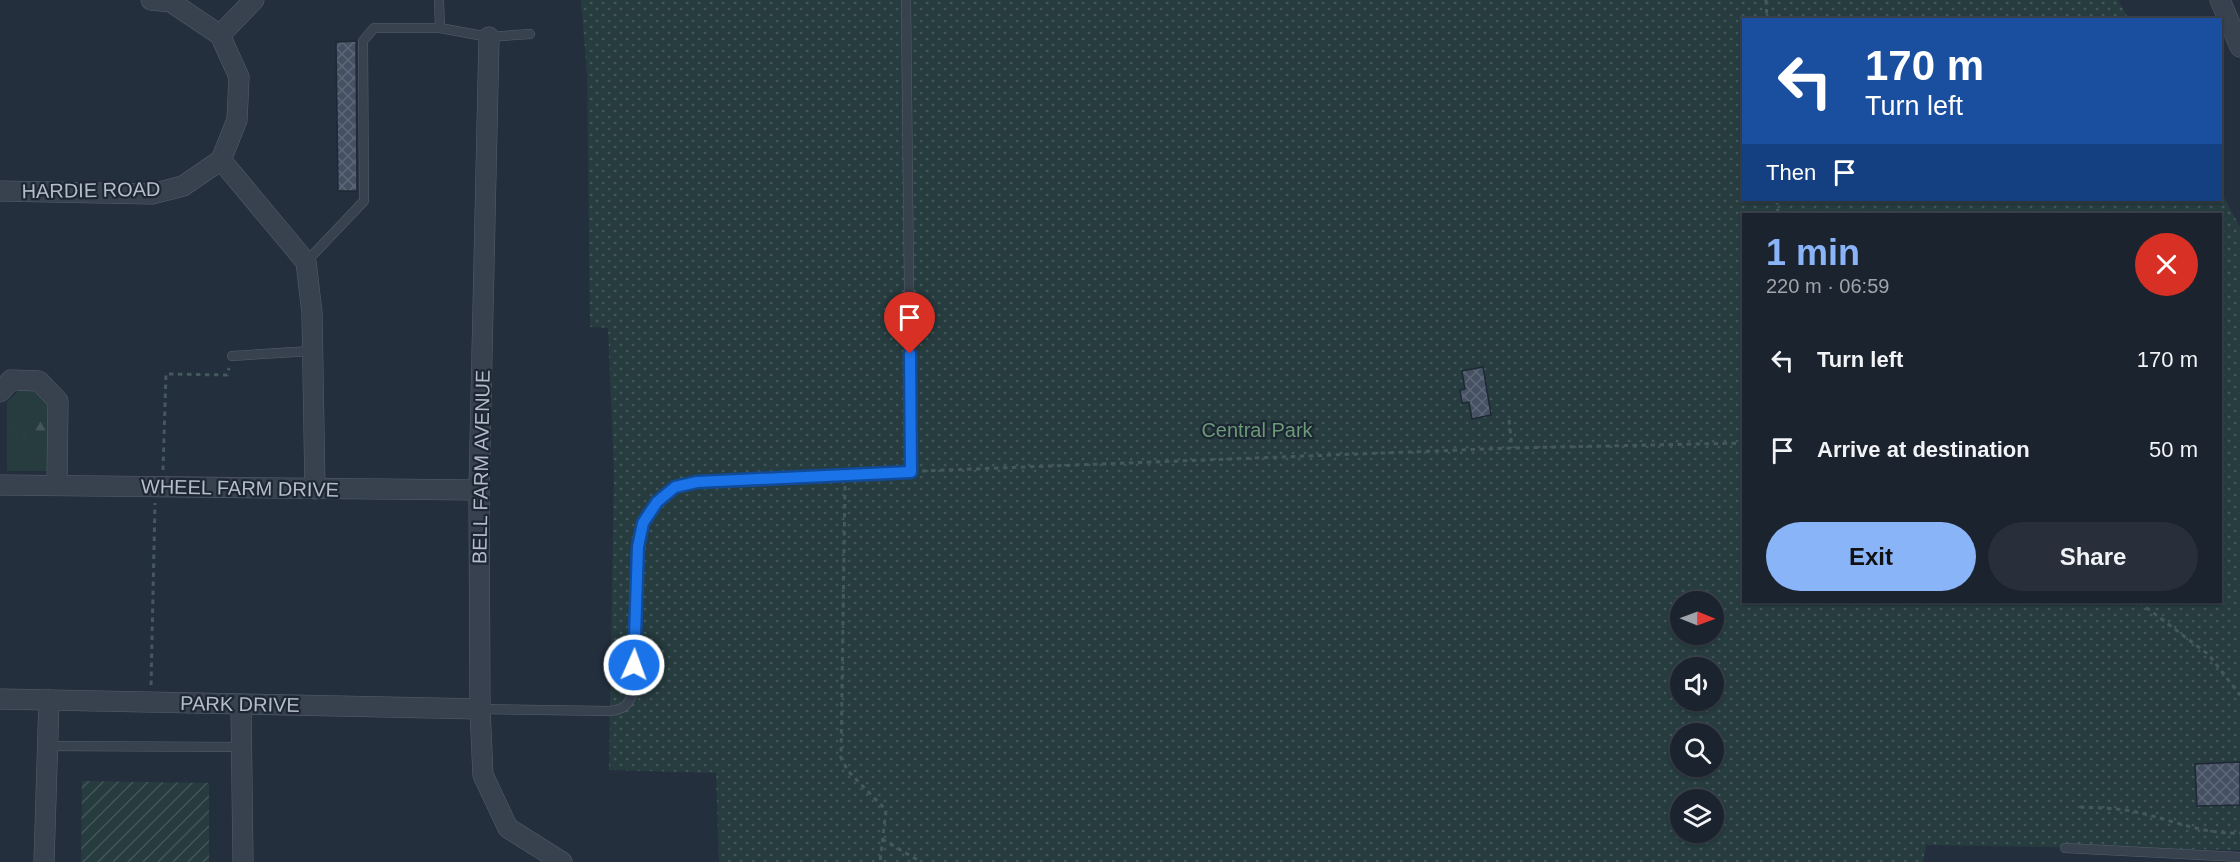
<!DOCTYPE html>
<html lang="en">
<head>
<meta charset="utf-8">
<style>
	:root { --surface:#1b232e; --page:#282f3a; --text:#f1f3f6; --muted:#a0a4aa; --line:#39404a; --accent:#8ab4f8 }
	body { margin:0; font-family:Arial,sans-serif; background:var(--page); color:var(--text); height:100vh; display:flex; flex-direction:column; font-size:22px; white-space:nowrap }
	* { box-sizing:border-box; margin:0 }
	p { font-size:20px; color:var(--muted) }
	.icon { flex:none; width:33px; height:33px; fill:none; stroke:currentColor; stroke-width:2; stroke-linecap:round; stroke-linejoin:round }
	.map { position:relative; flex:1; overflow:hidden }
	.details { position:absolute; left:1742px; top:213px; width:480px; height:390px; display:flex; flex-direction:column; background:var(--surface); border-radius:0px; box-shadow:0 2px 4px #0004,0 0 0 2px var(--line) }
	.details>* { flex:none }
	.top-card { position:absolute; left:1742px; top:18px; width:480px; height:183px; border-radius:0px; box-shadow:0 2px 4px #0004,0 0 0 2px var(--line); background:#1a4fa0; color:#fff; overflow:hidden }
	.needle { width:39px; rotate:91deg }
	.tools { position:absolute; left:1670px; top:591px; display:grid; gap:12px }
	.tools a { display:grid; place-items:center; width:54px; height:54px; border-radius:50%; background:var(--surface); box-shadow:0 2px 4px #0004,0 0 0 2px var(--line); font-size:30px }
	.pin { position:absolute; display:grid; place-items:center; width:51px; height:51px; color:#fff; margin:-62px -26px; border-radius:50% 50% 50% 0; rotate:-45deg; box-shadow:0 0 6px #0007 }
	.pin .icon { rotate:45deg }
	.me { position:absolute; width:66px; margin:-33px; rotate:2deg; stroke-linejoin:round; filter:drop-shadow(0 0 4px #0008) }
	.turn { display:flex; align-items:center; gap:21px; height:126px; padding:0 24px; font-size:27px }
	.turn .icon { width:78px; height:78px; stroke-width:2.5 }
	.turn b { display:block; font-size:42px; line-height:51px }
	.then { display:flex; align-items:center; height:57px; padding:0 24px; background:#0003; gap:12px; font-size:22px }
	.round { display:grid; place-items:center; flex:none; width:63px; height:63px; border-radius:32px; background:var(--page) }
	.head { display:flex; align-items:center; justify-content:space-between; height:102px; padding:0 24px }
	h1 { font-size:36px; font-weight:600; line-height:45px; color:var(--accent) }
	.primary-button { display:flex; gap:12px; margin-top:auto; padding:12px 24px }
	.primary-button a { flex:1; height:69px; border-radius:36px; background:var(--accent); color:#111; font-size:24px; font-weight:600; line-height:69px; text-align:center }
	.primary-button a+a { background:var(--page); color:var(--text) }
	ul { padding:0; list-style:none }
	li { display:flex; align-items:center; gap:18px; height:90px; padding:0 24px }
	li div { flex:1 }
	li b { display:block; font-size:22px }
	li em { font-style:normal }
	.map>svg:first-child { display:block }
</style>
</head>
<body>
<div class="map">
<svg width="2240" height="862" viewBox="0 0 2240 862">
	<defs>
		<pattern id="forest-firs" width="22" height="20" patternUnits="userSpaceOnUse" patternTransform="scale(1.5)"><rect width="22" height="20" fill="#263c3f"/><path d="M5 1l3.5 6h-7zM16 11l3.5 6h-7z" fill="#435659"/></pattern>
		<pattern id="park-dots" width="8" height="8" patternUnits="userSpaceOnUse" patternTransform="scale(1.5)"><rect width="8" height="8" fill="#263c3f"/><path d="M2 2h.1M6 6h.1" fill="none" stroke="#435659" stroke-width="1.8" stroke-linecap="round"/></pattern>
		<pattern id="garden-furrows" width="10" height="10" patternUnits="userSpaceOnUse" patternTransform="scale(1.5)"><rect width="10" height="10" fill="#263c3f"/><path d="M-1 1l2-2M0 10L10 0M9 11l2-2" fill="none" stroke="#435659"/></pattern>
		<pattern id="building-cross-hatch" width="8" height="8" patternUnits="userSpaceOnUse" patternTransform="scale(1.5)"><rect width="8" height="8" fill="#455162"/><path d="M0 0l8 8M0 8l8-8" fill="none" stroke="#5d6877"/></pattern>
	</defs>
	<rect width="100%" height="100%" fill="#242f3e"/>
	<path fill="#263c3f" d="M40,387L52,404L50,471H7V402L21,388Z"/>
	<path fill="url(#forest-firs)" d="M22,417L39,418L49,423L47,436L35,439L16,437L12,430V423Z"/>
	<path fill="url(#park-dots)" fill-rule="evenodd" d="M581,0H2118L2129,19L1743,20V200H2220V190L2240,227V850L1926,845L1923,862H719L716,773L609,770L614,472L608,328L590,327L587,74ZM1743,214H2220V602H1743ZM1680,602H1713V634H1680ZM1680,668H1713V700H1680ZM1680,734H1713V766H1680ZM1680,800H1713V832H1680Z"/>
	<path fill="url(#garden-furrows)" d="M82,781L209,783V862H81Z"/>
	<path fill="url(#building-cross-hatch)" stroke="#1f2835" stroke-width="1.5" d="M356,41L357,191H338L336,42Z
		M1483,367L1491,415L1472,419L1469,402L1462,403L1460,390L1465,389L1462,371Z
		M2240,762V805L2197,806L2195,764Z"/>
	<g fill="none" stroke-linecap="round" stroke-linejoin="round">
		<g stroke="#565f6c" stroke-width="10">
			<path id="lane" d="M439,0L440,28
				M306,262L364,201L363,41L374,28H440L489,37L530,34
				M232,356L311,351
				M480,709L609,711C625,710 630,704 634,688L638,547L643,523L657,502L675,487L697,482L911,472L906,0
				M47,746L242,747
				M2065,848L2240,857"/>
		</g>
		<g stroke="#565f6c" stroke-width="21">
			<path id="street" d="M2220,0L2240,47
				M220,35L254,0
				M489,37L479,490L480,709L483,775L508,828L562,862
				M221,160L306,262L312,313L315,489
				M0,191L152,194L183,186L221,160L237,120L239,77L220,35L171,2L151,0
				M0,392L11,380L39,381L58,401L57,485
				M0,485L479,490
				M0,699L480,709
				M241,704L243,862
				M44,862L49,700"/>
		</g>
		<path stroke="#44595c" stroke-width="3" stroke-dasharray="4.5 4.5" stroke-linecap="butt" d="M1766,0L1767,20
			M1777,200L1778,214
			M1509,420L1512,448
			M163,470L166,374L227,375L229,368
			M922,471L1512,448L1743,443
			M845,486L841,758L848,771L886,810L880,862
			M2139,602L2209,655L2240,695
			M151,685L155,503
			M2080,807C2098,808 2118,808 2136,812C2170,819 2204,835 2240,833
			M882,839L921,862"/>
		<use href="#lane" stroke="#38414e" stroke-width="9"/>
		<use href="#street" stroke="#38414e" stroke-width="20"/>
	</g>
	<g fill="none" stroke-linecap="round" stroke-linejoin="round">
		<g stroke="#114b97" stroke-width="15">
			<path id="route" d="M634,665L638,547L643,523L657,502L675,487L697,482L911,472L910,354"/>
		</g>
		<use href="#route" stroke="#1a73e8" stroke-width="10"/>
	</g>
	<g text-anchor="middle" stroke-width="4.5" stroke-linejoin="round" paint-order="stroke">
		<g font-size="20" fill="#b4bcc9" stroke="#1d2633">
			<text transform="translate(91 190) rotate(-1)" y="7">HARDIE ROAD</text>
			<text transform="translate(481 467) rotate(-89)" y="7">BELL FARM AVENUE</text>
			<text transform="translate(240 488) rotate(1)" y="7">WHEEL FARM DRIVE</text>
			<text transform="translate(240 704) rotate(1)" y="7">PARK DRIVE</text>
		</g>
		<g font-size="20" fill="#6b9a76" stroke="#1d2633">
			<text x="1257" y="437">Central Park</text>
		</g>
	</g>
</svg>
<div class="tools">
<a><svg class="needle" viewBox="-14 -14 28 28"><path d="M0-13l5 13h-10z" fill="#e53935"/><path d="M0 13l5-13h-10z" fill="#a0a4aa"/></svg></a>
<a><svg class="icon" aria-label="sound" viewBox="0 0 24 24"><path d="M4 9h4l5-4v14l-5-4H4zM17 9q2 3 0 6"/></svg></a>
<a><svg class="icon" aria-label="search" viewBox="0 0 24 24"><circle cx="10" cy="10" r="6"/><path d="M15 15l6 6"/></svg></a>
<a><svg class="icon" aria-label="layers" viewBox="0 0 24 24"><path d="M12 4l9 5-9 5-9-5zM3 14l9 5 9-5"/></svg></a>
</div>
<div class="pin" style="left:910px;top:354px;background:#d93025"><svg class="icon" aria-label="arrive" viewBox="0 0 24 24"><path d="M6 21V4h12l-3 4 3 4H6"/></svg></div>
<svg class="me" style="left:634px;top:665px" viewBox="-20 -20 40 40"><circle r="17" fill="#1a73e8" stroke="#fff" stroke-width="3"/><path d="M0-11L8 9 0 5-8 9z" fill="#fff"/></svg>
<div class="top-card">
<div class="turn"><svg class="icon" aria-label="left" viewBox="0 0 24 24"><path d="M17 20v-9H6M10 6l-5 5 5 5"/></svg><div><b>170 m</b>Turn left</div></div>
<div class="then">Then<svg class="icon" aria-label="arrive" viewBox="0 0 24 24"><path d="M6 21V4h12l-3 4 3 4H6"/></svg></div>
</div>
<section class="details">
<div class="head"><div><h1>1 min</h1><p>220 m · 06:59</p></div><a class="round" style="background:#d93025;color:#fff"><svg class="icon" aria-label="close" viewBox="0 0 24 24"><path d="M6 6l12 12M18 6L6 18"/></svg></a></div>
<ul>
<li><svg class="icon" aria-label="left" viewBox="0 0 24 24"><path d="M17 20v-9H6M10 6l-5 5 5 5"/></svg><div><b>Turn left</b></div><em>170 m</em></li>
<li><svg class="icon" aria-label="arrive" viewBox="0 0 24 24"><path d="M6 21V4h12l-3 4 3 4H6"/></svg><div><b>Arrive at destination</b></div><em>50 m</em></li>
</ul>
<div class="primary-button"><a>Exit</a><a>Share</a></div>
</section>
</div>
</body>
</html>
